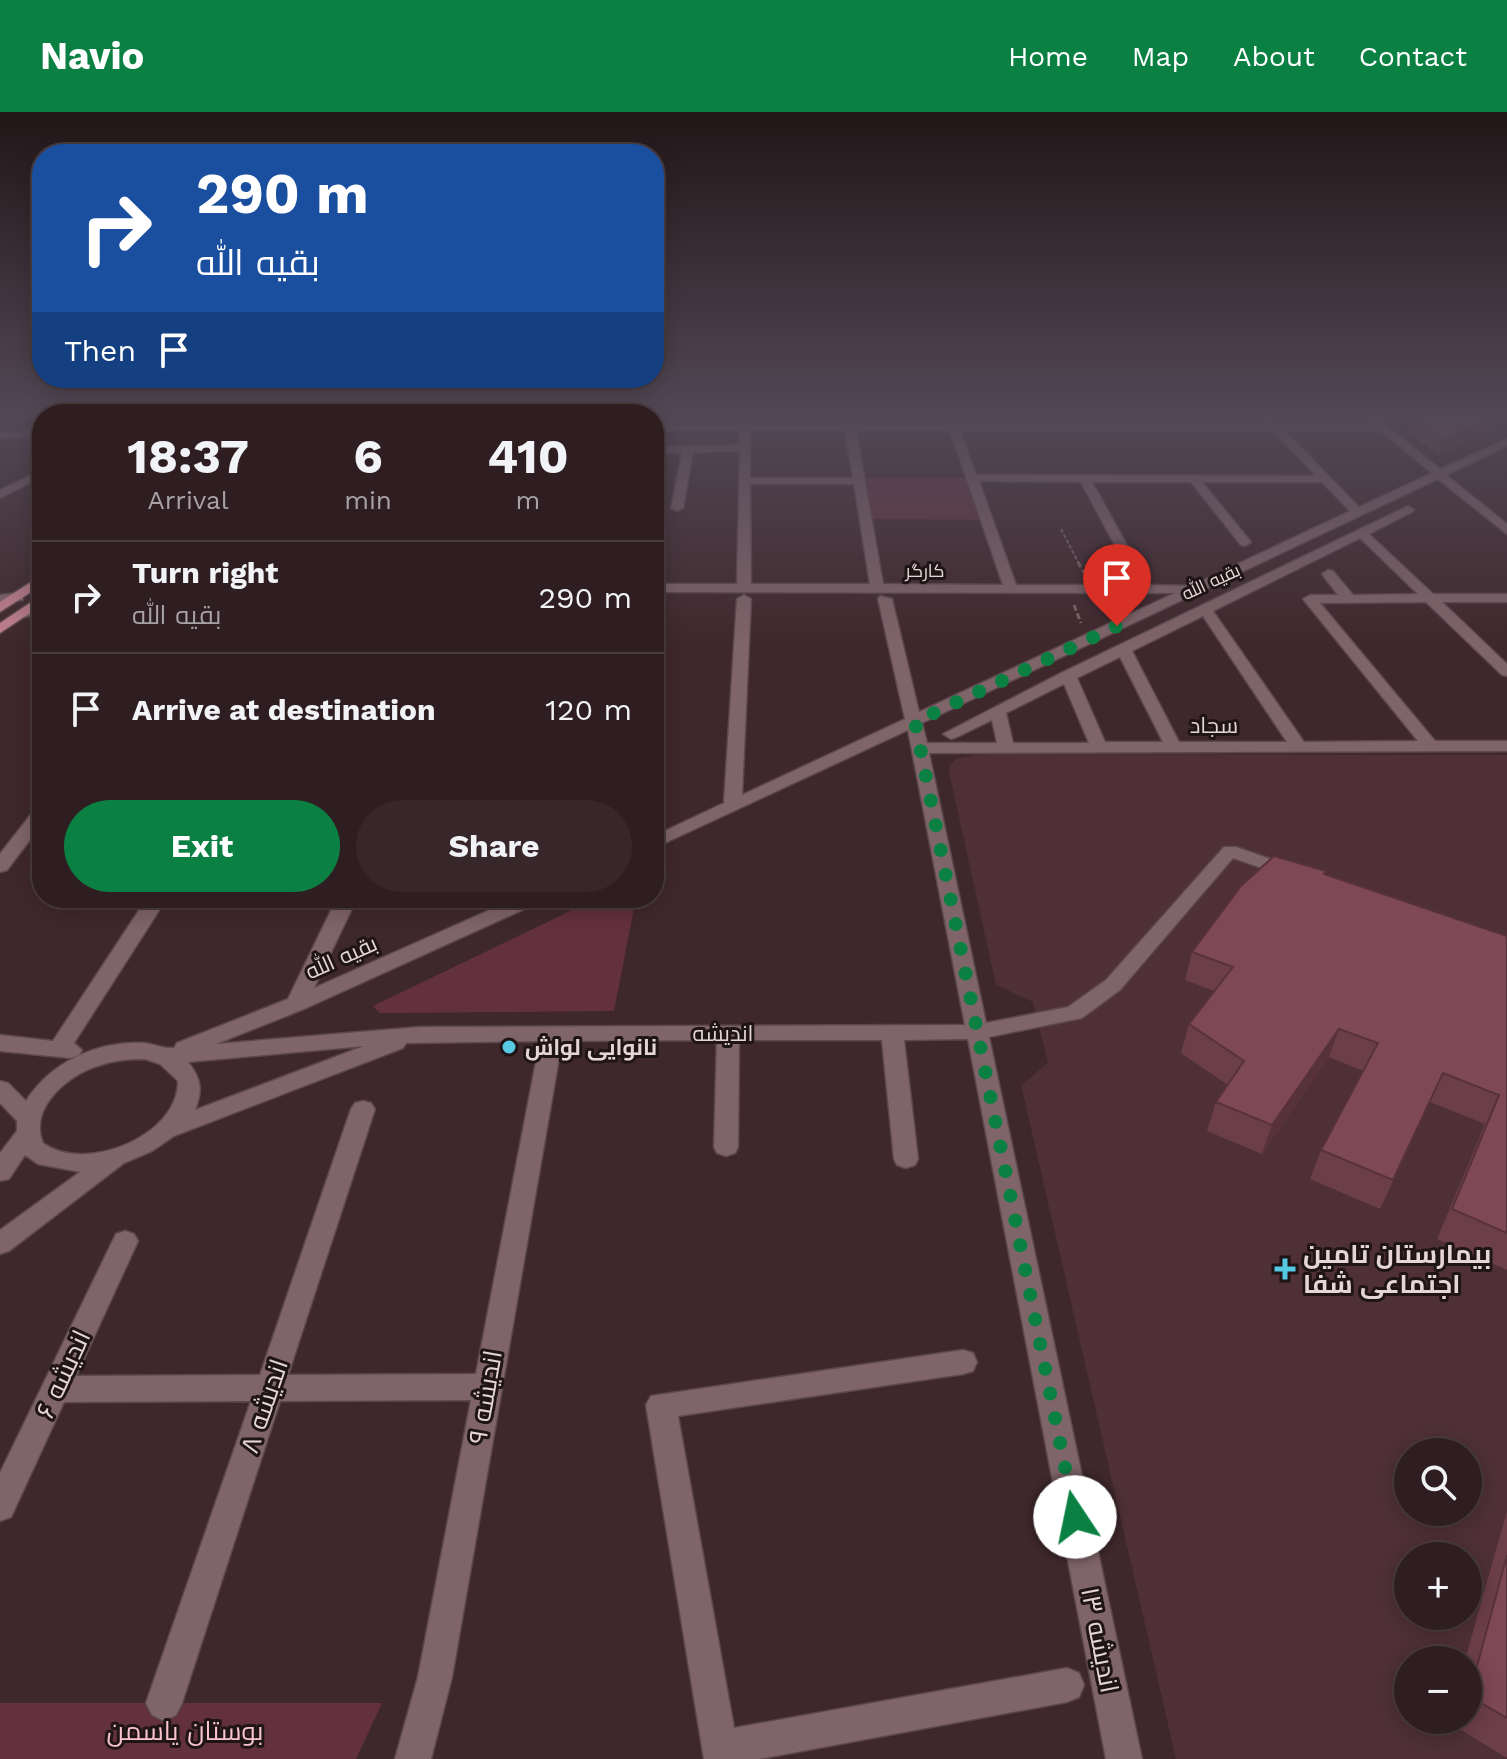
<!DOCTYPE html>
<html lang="en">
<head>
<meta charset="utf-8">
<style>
	:root { --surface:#2f1e21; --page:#37272a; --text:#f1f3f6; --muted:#a7a2a5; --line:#4a3c3f; --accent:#0b8043 }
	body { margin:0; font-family:"Work Sans",Cairo,sans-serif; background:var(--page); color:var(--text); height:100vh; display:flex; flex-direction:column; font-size:30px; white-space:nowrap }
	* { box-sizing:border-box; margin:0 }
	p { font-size:26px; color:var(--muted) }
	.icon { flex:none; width:44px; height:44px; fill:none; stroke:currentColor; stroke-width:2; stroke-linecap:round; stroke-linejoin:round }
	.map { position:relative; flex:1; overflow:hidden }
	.drawer { position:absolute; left:32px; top:292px; width:632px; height:504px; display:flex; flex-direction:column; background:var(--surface); border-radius:32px; box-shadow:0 4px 20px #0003,0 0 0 2px var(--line) }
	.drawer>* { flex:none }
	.hud { position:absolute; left:32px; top:32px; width:632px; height:244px; border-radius:32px; box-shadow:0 4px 20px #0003,0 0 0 2px var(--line); background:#1a4fa0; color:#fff; overflow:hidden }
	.buttons { position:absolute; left:1394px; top:1326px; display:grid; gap:16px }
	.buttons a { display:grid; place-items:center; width:88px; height:88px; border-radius:50%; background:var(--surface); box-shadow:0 4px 20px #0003,0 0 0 2px var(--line); font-size:40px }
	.pin { position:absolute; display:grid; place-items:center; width:68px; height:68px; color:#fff; margin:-82px -34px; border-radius:50% 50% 50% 0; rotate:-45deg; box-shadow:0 0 8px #0007 }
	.pin .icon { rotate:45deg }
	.me { position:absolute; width:88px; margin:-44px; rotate:349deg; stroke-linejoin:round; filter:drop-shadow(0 0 6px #0008) }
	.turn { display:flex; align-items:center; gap:28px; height:168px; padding:0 32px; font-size:36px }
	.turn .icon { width:104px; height:104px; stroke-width:2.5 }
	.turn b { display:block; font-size:56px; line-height:68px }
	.then { display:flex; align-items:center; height:76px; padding:0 32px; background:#0003; gap:16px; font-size:30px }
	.eta { display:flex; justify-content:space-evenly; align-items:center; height:136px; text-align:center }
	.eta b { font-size:48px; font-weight:700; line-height:56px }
	.primary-button { display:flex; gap:16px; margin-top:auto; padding:16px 32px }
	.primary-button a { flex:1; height:92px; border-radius:48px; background:var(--accent); color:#fff; font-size:32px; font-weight:700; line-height:92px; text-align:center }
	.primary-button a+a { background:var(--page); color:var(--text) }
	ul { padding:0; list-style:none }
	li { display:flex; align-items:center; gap:24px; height:112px; padding:0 32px; border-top:2px solid var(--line) }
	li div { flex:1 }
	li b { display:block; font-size:30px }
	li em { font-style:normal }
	header { display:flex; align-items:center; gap:48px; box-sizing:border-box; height:112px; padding:0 40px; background:var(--accent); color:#fff }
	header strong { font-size:38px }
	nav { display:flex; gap:44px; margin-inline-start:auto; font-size:28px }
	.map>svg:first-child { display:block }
</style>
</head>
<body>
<header>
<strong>Navio</strong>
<nav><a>Home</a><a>Map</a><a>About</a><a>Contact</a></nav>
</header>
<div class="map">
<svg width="1507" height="1647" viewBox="0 0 1507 1647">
	<rect width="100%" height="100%" fill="#3f282c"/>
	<path fill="#4e3036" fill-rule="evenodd" d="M980,642L1507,643V1647H1176L1021,973L1048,951L1033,890L996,873L949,660L950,653L956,647ZM1408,1340H1468V1400H1408ZM1408,1444H1468V1504H1408ZM1408,1548H1468V1608H1408Z"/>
	<path fill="#63313d" d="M866,366H978L993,408L872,407Z
		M597,786H636L614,899L380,901L373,894Z
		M0,1591H382L356,1647H0Z"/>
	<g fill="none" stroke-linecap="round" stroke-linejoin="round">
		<g stroke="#5b474c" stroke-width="3">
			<path id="minor" d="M0,301H9L0,310Z
				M141,301H151L140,302Z
				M379,301H389L378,302Z
				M474,301H484V302H474Z
				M577,301H587L576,302Z
				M1257,301H1268L1279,313H1373L1360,301H1371L1440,357L1507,327V334L1446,363L1507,412V422L1438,367L922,611L927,631H997L992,608L957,625L951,627L943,622L1063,560L1408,394L1414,398L1412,400L1369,422L1433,482H1507V490H1442L1507,552V564L1502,563L1426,490L1320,491L1435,629H1507V639L929,641L986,911L1068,895L1106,868L1224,735H1236L1297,756L1299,760L1290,766L1233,746L1120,878L1082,906L989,925L1142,1647H1106L968,927L904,928L918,1047L915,1053L906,1056L897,1053L894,1047L882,928H739L738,1035L735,1041L726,1044L717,1041L714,1035L717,928L562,929L452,1565L431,1647H395L418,1565L471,1288L280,1289L182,1591L176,1603L164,1609L152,1603L146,1591L251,1289L64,1290L11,1405L0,1409V1361L116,1122L125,1119L134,1122L138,1129L76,1264L260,1263L351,997L355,991L363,989L371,991L375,997L288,1263L476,1262L540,929L406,931L403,936L174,1024L152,1039L124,1051L9,1139L0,1142V1118L80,1060L38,1052L25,1043L9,1067L0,1069V1041L17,1019V1009L0,991V969L8,971L26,989C51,950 97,929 144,931C155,932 163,937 174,936L177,931L288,887L337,786H357L314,876L517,786H543L540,790L304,897L216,932L420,915L965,913L908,618L654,736V724L724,691L737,487L744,483L751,487L742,683L905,607L878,487L880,484L892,487L919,600L1175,481L654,480V472H737L740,339L693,340L683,396L677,399L671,396L682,341H654V335L740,333V318H654V312L1268,313ZM750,318H845L853,366H750ZM856,318H950L1003,473L883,472ZM960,318L1274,319L1316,364L976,363ZM1285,319H1381L1432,361L1359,395ZM979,369L1081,370L1136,473H1016ZM1092,370H1191L1241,433L1245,434L1251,430L1202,370H1322L1350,399L1191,474L1149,473ZM750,372H854L870,472H751ZM1360,426L1418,482L1353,483L1333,459L1328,458L1322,462L1338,483H1310L1303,487L1418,629L1304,630L1213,499ZM1203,504L1287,630H1179L1132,539ZM1120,545L1163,630H1105L1077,566ZM1064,572L1089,631H1013L1006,601ZM364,934L195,998C203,978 201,966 188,950ZM145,947L160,952L178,969C179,1024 85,1062 43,1031C28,995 70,961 101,953C115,948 130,947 145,947Z
				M42,319V325L0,326V320Z
				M42,358V365L0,386V378Z
				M18,481L23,482V488L0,491V483Z
				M42,493V501L21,506L14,502Z
				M42,695V712L7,758L0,760V742L36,696Z
				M147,786H167L74,931L82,938L79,943L71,946L0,939V923L53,929Z
				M963,1238L973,1241L977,1250L973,1259L963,1262L678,1304L734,1616L1067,1556L1079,1561L1084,1573L1079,1585L1067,1590L759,1647H704L646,1293L651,1284Z"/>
		</g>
		<g stroke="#5b474c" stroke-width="3">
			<path id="major" d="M271,301H281L270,302Z
				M293,301H303L292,302Z
				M42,463V473L0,500V490Z
				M42,483V493L0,521V511Z"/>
		</g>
		<path stroke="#786367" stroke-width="2" stroke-dasharray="4 2" stroke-linecap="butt" d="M1061,417L1079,452"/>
		<path stroke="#786367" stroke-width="3" stroke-dasharray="6 3" stroke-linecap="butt" d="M1078,450L1084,461
			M1074,493L1081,511"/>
		<use href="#minor" fill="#7f6469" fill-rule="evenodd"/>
		<use href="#major" fill="#c2808e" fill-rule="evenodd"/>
	</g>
	<path fill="#6c3e48" d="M1496,304L1492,318L1438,343L1406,319L1410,305Z
		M1325,762L1507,824V1158L1437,1127L1485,1012L1430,990L1380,1097L1310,1067L1321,1038L1363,959L1329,945L1262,1042L1207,1019L1216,990L1228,973L1181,941L1189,912L1214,879L1185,868L1192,840Z
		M1507,1399V1646L1448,1610L1449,1608H1468V1548H1465Z"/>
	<path fill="#58323b" d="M1496,304L1492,318L1438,343L1443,328Z
		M1339,917L1329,945L1262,1042L1272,1013Z"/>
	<path fill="#7e4854" stroke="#58323b" stroke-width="2" d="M1496,304L1443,328L1410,305Z
		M1274,744L1326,759L1324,762L1507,824V1121L1452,1097L1499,983L1443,961L1393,1068L1321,1038L1378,931L1339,917L1272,1013L1216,990L1244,949L1189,912L1233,855L1192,840L1241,774Z
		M1507,1443V1606L1469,1584Z"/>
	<linearGradient id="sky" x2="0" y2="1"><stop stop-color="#231618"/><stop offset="0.57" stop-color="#524856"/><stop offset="1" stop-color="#524856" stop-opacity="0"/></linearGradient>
	<rect width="1507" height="532" fill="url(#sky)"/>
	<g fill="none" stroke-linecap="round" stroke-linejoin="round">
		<path stroke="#0b8043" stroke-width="14" stroke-dasharray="0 25.2" d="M1075,1405L915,610L1117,514"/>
	</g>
	<g fill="#58c9e3" stroke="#1f1416" stroke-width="3">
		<circle cx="509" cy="935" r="8"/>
		<path d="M1281 1145h8v8h8v8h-8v8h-8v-8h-8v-8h8z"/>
	</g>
	<g text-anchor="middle" stroke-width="6" stroke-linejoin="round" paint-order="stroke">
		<g font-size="18" fill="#e5d5d8" stroke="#1f1416">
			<text x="925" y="465">کارگر</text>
			<text transform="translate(1211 470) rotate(-25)" y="6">بقیه الله</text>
		</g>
		<g font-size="22" fill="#e5d5d8" stroke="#1f1416">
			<text x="1214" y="621">سجاد</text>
			<text transform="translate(341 845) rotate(-24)" y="8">بقیه الله</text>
			<text x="723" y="929">اندیشه</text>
		</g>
		<g font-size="22" font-weight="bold" fill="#e5d5d8" stroke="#1f1416" text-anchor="start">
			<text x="525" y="943">نانوایی لواش</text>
		</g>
		<g font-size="26" font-weight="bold" fill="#e5d5d8" stroke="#1f1416" text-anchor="start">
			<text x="1303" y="1151">بیمارستان تامین<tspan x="1303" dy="30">اجتماعی شفا</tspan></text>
		</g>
		<g font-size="26" fill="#e5d5d8" stroke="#1f1416">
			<text transform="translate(63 1262) rotate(-65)" y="9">اندیشه ۶</text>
			<text transform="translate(485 1285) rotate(-80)" y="9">اندیشه ۹</text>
			<text transform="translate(264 1294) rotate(-71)" y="9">اندیشه ۸</text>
			<text transform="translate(1100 1528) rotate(79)" y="9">اندیشه ۱۳</text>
		</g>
		<g font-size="26" fill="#fac4ce" stroke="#1f1416">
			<text x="185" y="1628">بوستان یاسمن</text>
		</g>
	</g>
</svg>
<div class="buttons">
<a><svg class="icon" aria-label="search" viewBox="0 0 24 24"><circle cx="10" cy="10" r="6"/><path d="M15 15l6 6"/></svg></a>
<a>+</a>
<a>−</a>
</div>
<div class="pin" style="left:1117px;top:514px;background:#d93025"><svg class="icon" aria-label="arrive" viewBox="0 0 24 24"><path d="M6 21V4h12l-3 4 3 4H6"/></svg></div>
<svg class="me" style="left:1075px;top:1405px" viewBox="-20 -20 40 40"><circle r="19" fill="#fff"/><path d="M0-13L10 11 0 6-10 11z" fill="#0b8043"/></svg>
<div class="hud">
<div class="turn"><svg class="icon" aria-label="right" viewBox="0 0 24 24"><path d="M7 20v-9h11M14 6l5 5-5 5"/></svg><div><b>290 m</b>بقیه الله</div></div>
<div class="then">Then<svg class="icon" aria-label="arrive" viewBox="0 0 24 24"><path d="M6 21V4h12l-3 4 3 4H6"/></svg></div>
</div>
<section class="drawer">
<div class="eta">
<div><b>18:37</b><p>Arrival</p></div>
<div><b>6</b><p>min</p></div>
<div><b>410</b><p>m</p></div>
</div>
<ul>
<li><svg class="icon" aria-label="right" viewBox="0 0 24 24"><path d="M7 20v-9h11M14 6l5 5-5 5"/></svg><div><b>Turn right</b><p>بقیه الله</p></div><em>290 m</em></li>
<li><svg class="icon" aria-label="arrive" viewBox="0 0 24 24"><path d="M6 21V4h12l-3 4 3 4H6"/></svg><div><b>Arrive at destination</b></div><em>120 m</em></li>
</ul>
<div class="primary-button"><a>Exit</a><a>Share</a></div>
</section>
</div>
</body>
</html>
